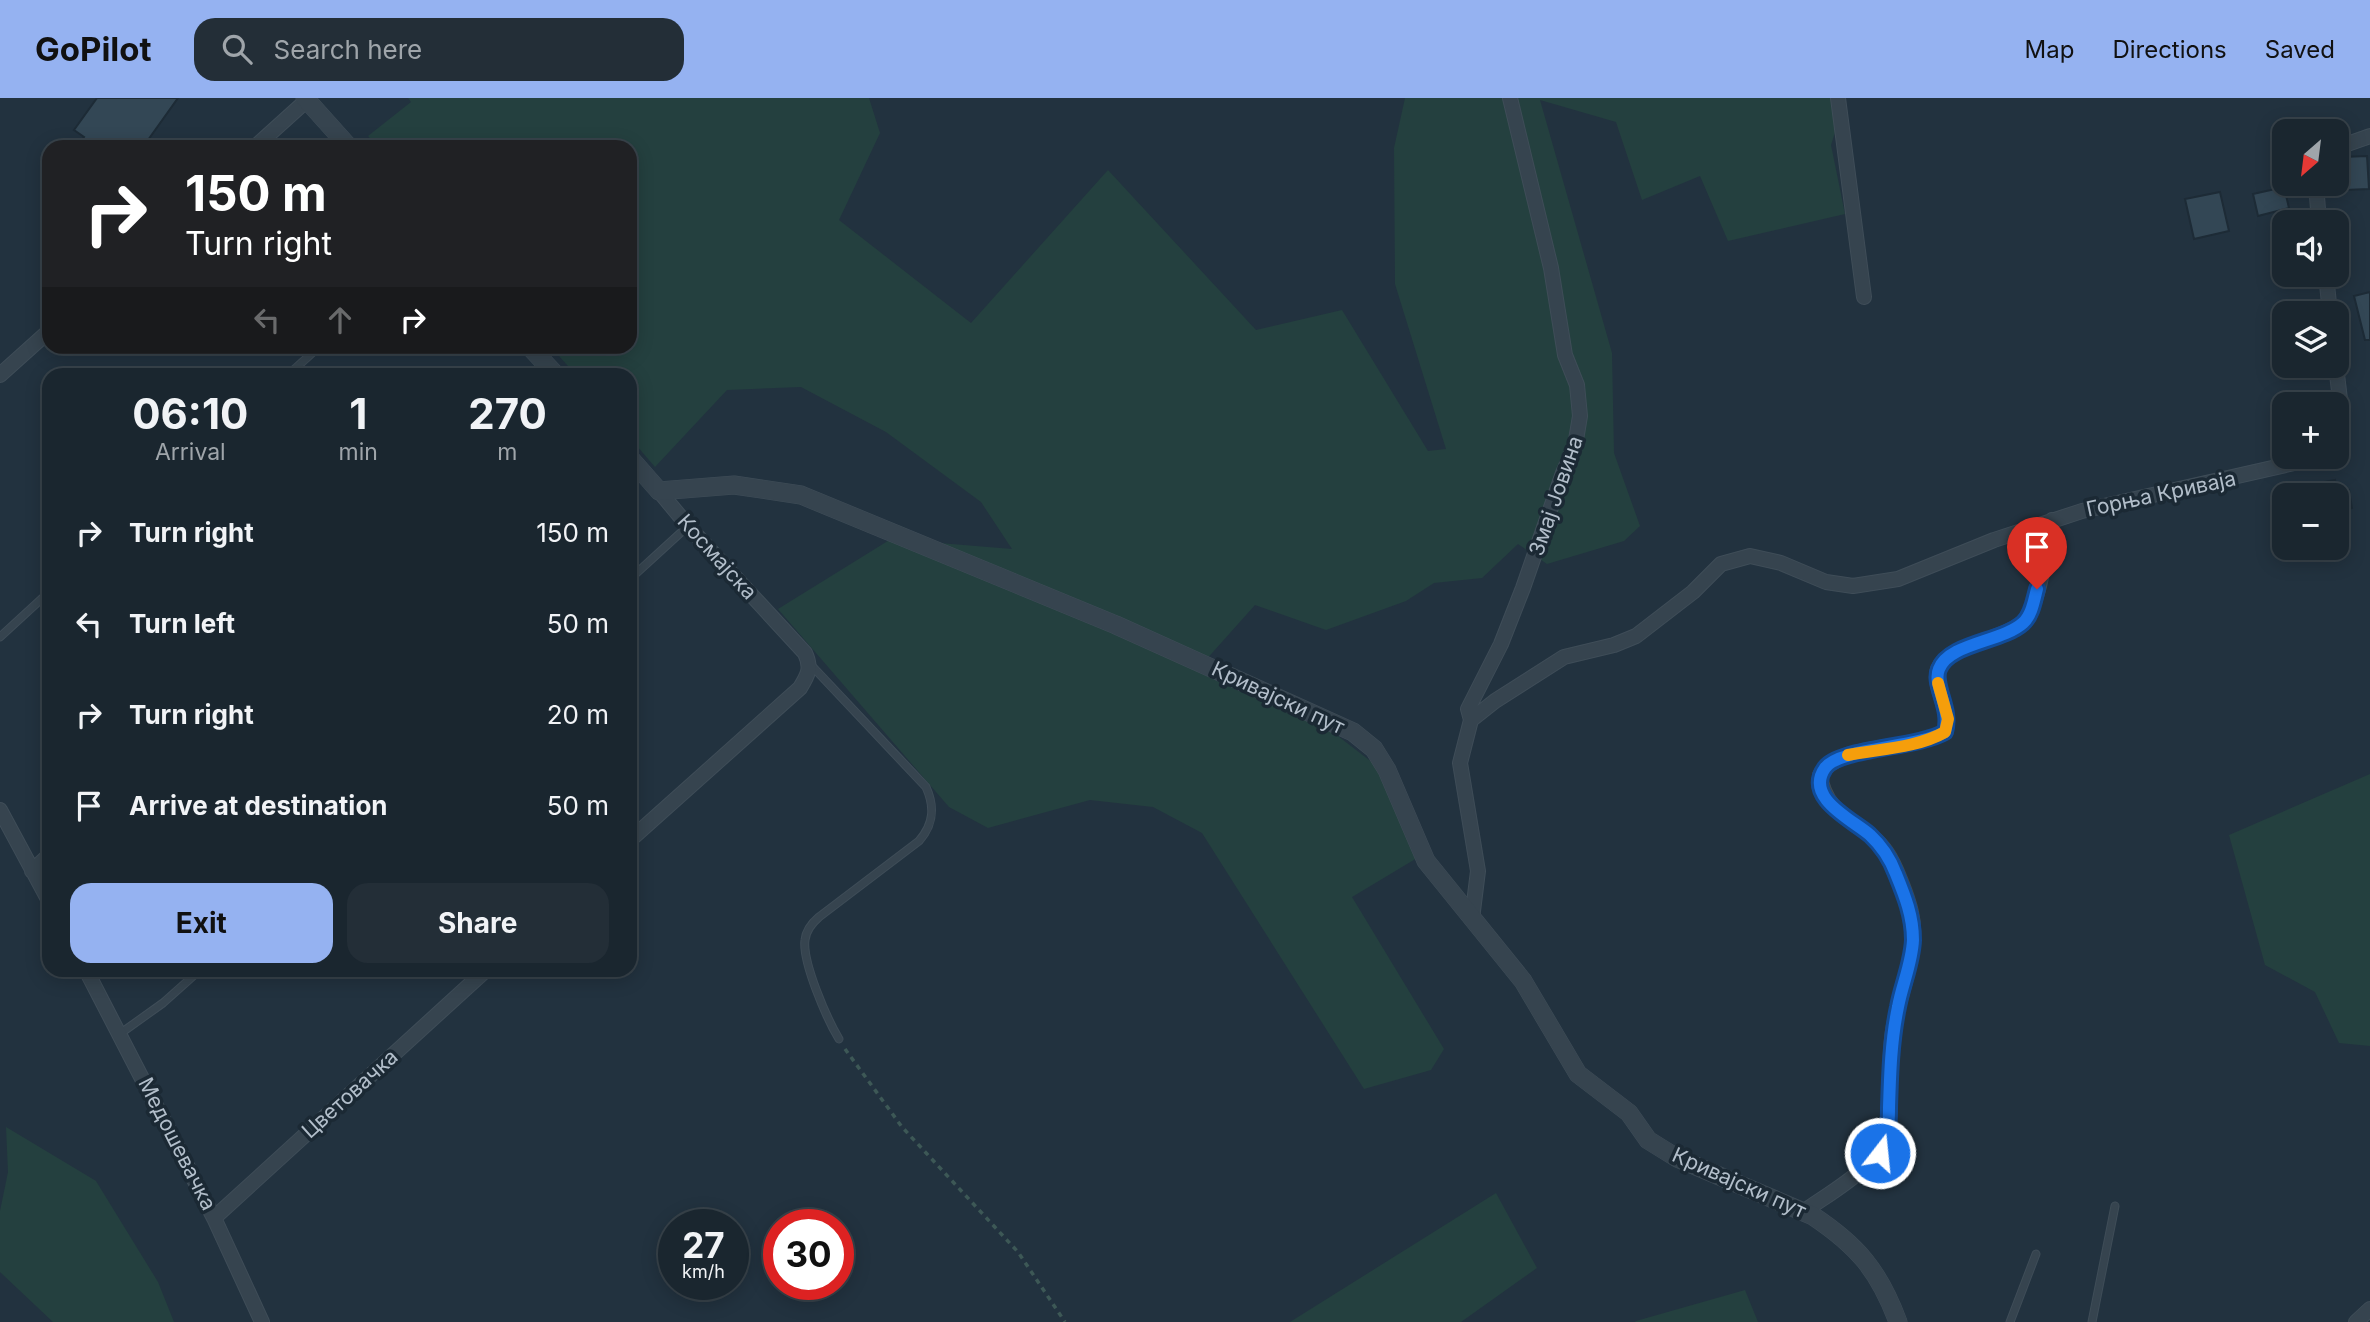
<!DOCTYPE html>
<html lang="en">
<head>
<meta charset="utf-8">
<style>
	:root { --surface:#1a262f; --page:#232e37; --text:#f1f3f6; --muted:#9fa5aa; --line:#38434b; --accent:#95b2f1 }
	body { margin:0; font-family:Inter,sans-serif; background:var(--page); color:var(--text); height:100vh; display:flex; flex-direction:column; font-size:26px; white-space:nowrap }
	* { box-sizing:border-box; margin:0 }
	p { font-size:23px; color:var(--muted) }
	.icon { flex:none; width:38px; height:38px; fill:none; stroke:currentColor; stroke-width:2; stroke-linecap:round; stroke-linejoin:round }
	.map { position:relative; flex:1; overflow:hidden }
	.drawer { position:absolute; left:42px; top:270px; width:595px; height:609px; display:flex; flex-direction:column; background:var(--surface); border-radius:21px; box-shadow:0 4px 18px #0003,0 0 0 2px var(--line) }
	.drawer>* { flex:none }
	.hud { position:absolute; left:42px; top:42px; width:595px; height:214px; border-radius:21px; box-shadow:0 4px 18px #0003,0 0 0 2px var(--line); background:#202124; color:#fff; overflow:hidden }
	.needle { width:46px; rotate:208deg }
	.tools { position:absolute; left:2272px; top:21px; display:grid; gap:14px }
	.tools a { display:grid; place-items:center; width:77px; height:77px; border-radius:14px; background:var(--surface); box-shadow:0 4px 18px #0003,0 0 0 2px var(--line); font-size:35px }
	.speed { position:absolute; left:658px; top:1111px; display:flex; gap:14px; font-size:35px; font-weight:700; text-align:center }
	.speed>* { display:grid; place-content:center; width:91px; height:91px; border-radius:50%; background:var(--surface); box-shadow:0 4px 18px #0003,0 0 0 2px var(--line); line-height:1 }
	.speed small { font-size:18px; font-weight:400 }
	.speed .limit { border:10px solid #d22; background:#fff; color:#111 }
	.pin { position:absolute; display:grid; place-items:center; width:60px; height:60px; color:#fff; margin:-72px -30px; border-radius:50% 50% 50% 0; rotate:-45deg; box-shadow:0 0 7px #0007 }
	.pin .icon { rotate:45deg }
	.me { position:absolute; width:77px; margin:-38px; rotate:16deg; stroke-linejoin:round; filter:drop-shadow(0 0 5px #0008) }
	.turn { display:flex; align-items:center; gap:24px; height:147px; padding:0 28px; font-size:32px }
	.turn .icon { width:91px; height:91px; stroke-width:2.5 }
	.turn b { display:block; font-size:49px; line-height:60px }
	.lanes { display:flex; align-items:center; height:66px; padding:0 28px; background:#0003; justify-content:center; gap:35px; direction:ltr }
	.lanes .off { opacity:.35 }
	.eta { display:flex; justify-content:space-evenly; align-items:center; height:119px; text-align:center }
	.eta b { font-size:42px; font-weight:700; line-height:49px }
	.button { display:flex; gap:14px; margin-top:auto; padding:14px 28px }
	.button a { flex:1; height:80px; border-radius:21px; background:var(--accent); color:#111; font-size:28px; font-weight:700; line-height:80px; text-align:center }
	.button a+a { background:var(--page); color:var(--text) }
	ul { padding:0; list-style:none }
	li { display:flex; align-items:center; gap:21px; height:91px; padding:0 28px }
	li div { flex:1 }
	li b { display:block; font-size:26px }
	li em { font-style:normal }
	header { display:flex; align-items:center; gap:42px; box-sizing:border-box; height:98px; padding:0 35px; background:var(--accent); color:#111 }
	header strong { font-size:33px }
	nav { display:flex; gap:38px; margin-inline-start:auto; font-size:24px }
	.search { width:490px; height:63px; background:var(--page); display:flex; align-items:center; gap:18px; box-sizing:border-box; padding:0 24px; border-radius:21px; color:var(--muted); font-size:26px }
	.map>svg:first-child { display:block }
</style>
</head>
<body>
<header>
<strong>GoPilot</strong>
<div class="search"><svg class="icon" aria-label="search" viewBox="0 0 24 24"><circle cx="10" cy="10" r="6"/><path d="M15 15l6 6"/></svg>Search here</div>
<nav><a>Map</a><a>Directions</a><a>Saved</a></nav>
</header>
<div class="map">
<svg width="2370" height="1224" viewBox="0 0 2370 1224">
	<rect width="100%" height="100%" fill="#22323f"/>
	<path fill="#24403f" d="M408,0H869L880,35L839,122L971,225L1108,72L1256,232L1342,212L1428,353L1446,351L1395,186L1394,50L1405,0H1846L1831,47L1845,116L1728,143L1700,78L1642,102L1616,24L1540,2L1612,255L1614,355L1640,428L1624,443L1547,466L1518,446L1482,480L1434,485L1406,503L1326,532L1255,507L1196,573L1330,632L1390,678L1422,757L1352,799L1444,951L1431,972L1364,991L1202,735L1153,709L1090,702L988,730L949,709L778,511L891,441L1012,451L981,404L886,334L801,289L727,292L655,369L630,340V276H575L551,249L630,248V49H378L368,38L411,4Z
		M2370,676V948L2339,945L2315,894L2265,867L2229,737Z
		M6,1029L96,1083L158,1184L174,1224H53L0,1174V1113L8,1074Z
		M1496,1095L1537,1170L1461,1224H1290Z
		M1745,1192L1758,1224H1635L1636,1223Z"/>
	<path fill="#334755" stroke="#1d2b36" stroke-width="2" d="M97,0H178L143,49H77L84,39L74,32Z
		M2367,58L2369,91L2345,92L2342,59Z
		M2284,89L2289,110L2258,118L2253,96Z
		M2220,94L2229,133L2194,141L2185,101Z
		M2370,194V242H2365L2354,198Z
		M2335,382L2337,395L2349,392L2352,410L2336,413V397H2294L2293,390Z"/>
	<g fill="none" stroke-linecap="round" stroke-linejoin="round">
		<g stroke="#3f4d58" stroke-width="9">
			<path id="service" d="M289,276L320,248
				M630,481L688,428
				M0,539L49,494
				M811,567L926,689C935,709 934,726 919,743L819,819C812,825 806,832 805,842C802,864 827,921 839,941
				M121,935L163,905L200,872
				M2010,1224L2036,1156
				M2092,1224L2115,1108"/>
		</g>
		<g stroke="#3f4d58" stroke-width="16">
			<path id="minor" d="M1838,0L1864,199
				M255,49L307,2
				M2336,50L2370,38
				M2316,86L2319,124
				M2326,177L2330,215
				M2336,268L2342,318L2336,344
				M0,277L49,233
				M1471,622L1468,611L1501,546L1523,490L1563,375L1575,348L1580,318L1577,287L1565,257L1551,170L1510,0
				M0,712L49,803
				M630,742L800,590C808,577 812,570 805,555L688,428L659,393
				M32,773L49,757
				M1472,821L1478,773L1460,665L1471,622L1495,603L1564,559L1614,547L1636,538L1693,494L1721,466L1750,458L1781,465L1826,484L1853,488L1898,481L1994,442L2082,413L2321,359
				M86,872L214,1120L262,1224
				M1803,1114C1835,1091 1878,1070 1889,1031C1890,1001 1889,970 1892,940C1896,899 1921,856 1911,814C1908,800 1895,766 1887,755C1865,722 1826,722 1820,677C1842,643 1910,654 1945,634C1951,610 1932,588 1938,571C1948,546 2002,543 2022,525C2040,510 2046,447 2052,422
				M214,1120L486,872
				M2356,1224L2370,1211"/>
		</g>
		<g stroke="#3f4d58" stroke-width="19">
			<path id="tertiary" d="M305,0L349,49
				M529,248L555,276
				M630,360L659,393L734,387L801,397L1116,527L1353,634L1374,651L1387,672L1426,763L1523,883L1578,976L1629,1015L1648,1042L1677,1060L1813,1118C1858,1148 1879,1173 1898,1224"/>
		</g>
		<path stroke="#3d5856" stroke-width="3.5" stroke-dasharray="5 5" stroke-linecap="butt" d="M845,951L902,1029L1018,1154L1065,1224"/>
		<use href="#service" stroke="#36444f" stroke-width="7"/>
		<use href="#minor" stroke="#36444f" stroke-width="14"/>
		<use href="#tertiary" stroke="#36444f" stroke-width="18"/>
	</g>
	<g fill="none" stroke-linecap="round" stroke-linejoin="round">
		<g stroke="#114b97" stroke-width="18">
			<path id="route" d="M1880,1055C1888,1040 1889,1027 1889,1010C1890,976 1891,942 1898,909C1902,887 1912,865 1913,842C1913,818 1905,798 1896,776C1890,760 1883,749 1870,737C1853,722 1804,700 1825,670C1839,650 1917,650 1945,634C1952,610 1932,587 1939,571C1949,545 2002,544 2023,525C2032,517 2034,502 2037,491"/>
		</g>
		<use href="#route" stroke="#1a73e8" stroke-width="12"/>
		<path stroke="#f59e0b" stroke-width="12" d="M1848,657C1879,651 1917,650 1945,634L1948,621L1938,585"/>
	</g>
	<g text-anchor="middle" stroke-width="7" stroke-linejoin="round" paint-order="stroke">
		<g font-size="21" fill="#b2beca" stroke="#1b2934">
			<text transform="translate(2161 396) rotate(-12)" y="7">Горња Криваја</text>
			<text transform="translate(1556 398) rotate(-71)" y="7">Змај Јовина</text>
			<text transform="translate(717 459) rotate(48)" y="7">Космајска</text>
			<text transform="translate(1278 600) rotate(25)" y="7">Кривајски пут</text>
			<text transform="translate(350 996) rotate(-42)" y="7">Цветовачка</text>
			<text transform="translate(177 1046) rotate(63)" y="7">Медошевачка</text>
			<text transform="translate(1739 1085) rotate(24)" y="7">Кривајски пут</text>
		</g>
	</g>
</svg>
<div class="tools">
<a><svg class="needle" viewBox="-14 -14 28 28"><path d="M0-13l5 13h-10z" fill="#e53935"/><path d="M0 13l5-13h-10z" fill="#9fa5aa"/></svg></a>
<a><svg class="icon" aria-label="sound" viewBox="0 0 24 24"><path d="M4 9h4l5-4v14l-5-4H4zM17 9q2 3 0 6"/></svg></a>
<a><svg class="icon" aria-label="layers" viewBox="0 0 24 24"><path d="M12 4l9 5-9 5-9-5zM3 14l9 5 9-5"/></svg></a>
<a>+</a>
<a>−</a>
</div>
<div class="speed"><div>27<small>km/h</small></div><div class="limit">30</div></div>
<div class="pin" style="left:2037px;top:491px;background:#d93025"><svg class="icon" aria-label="arrive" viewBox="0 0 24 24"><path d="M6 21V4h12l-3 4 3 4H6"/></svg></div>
<svg class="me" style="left:1880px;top:1055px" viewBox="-20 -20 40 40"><circle r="17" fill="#1a73e8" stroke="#fff" stroke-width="3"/><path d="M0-11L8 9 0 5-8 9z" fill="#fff"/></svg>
<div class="hud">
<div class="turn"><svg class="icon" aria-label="right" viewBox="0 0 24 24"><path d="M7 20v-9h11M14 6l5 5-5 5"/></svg><div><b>150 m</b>Turn right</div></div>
<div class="lanes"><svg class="icon off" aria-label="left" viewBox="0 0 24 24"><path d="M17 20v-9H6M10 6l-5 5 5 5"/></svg><svg class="icon off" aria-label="ahead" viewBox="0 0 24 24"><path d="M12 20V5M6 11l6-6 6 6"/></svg><svg class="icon" aria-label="right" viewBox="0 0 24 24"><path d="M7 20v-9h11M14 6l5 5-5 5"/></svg></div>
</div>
<section class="drawer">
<div class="eta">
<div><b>06:10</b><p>Arrival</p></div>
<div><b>1</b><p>min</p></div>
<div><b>270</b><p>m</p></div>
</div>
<ul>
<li><svg class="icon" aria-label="right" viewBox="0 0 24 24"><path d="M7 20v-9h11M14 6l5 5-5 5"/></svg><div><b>Turn right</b></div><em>150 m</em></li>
<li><svg class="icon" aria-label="left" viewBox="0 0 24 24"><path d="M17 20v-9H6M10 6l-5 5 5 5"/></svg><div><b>Turn left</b></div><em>50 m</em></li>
<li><svg class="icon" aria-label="right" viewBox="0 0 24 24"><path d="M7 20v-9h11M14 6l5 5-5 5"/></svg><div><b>Turn right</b></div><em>20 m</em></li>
<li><svg class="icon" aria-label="arrive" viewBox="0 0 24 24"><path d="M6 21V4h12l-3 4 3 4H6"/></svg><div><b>Arrive at destination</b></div><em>50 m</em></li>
</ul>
<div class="button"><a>Exit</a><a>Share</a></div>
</section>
</div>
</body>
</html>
